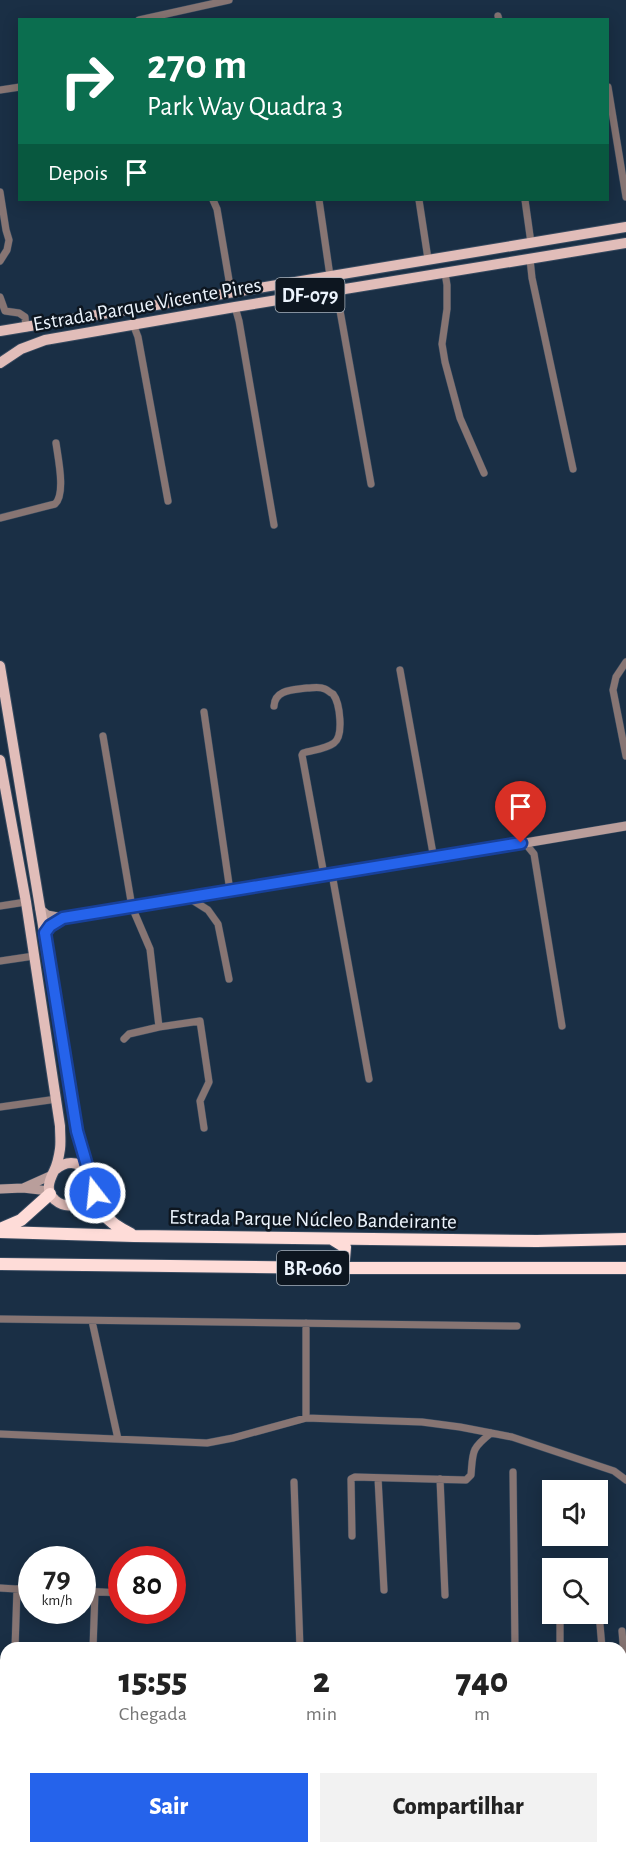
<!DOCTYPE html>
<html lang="pt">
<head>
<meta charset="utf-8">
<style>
	:root { --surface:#fff; --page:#f2f2f2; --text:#222; --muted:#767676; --accent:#2563eb }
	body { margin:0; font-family:"Alegreya Sans",sans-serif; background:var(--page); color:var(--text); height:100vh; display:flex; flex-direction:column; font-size:22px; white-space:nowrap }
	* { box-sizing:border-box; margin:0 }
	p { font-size:20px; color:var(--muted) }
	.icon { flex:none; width:33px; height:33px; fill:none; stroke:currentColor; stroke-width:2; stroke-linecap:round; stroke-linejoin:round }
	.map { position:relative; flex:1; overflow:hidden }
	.panel { position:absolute; left:0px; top:1642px; width:627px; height:212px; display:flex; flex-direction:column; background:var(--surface); border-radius:18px 18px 0 0; box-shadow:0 3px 15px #0003 }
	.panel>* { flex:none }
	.banner { position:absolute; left:18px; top:18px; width:591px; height:183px; border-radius:0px; box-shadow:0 3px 15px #0003; background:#0b6e4f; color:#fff; overflow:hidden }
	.tools { position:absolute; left:542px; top:1480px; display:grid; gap:12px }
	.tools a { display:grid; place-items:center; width:66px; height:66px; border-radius:0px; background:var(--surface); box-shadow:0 3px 15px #0003; font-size:30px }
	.speed { position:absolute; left:18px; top:1546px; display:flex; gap:12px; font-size:30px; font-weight:700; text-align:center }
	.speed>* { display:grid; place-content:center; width:78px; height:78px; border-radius:50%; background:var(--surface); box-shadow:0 3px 15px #0003; line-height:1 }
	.speed small { font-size:15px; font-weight:400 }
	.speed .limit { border:9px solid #d22; background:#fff; color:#111 }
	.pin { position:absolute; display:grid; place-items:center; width:51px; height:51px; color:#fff; margin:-62px -26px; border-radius:50% 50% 50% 0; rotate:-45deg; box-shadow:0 0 6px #0007 }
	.pin .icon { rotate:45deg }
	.me { position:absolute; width:66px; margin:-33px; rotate:344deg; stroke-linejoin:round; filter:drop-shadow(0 0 4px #0008) }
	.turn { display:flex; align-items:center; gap:21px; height:126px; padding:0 30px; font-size:27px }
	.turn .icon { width:78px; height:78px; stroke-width:2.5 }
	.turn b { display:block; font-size:42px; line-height:51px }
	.then { display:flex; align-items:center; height:57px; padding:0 30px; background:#0003; gap:12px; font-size:22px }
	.eta { display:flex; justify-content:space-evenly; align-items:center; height:102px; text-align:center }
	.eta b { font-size:36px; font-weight:800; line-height:42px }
	.primary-button { display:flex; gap:12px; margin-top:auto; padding:12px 30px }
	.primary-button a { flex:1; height:69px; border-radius:0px; background:var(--accent); color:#fff; font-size:24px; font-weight:800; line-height:69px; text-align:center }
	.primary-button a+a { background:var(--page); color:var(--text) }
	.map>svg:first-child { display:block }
</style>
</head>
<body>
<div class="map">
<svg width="626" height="1853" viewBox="0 0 626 1853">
	<rect width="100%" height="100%" fill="#1a2f45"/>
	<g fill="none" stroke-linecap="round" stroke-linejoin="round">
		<g stroke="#374a5f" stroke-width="8">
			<path id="street" d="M498,16L499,20
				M139,20L229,0
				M608,87L626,197
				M0,90L20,87
				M0,192L6,230L9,240L7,250L0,261
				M213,200L217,209L231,292
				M319,200L330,276
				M419,200L428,259
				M525,200L531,243
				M530,259L532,278L573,469
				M445,273L447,285V309L442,344L445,362L460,418L484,473
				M334,291L339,305L371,484
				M0,297L5,311L19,313L25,317L26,328
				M235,307L239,321L274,525
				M133,324L138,337L168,501
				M0,518L55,504C66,494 58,458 56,443
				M626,662L616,677L613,690L626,756
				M400,670L434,859
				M274,706C275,689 294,690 307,688C313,688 319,686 325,689C326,689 332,694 333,694C340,703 344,736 334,743C326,749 313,750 303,753L302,755L324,875
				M204,712L230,891
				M103,736L132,907L150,949L159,1027L129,1034L124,1039
				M525,843L534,854L562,1026
				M332,874L369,1079
				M189,898L208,910L218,924L229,979
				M0,906L26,902
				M0,961L34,956
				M159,1027L200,1021L209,1082L200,1101L204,1128
				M0,1107L57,1099
				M0,1319L517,1326
				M92,1321L118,1439
				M306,1418V1323
				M0,1434L207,1443L233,1438L306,1418L422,1422L460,1427L512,1437L614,1471L626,1480
				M513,1472L515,1648
				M378,1478L384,1590
				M440,1479L445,1595
				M294,1482L300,1648
				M352,1536L351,1479L355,1477L466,1480L471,1475C473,1451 471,1449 491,1433
				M0,1588L32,1590
				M82,1591L122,1593
				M599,1613L602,1648
				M622,1631L626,1679
				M15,1648L17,1589
				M93,1648L95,1592
				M560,1648V1614
				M0,1805L6,1806
				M308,1848V1853
				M527,1848L528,1853
				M575,1848L576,1853
				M10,1853V1848
				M88,1853V1848"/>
		</g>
		<g stroke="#374a5f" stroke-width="10">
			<path id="secondary" d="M40,909L47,915L63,918L332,874L430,859L626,826
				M23,1188L52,1175
				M0,1189L23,1188L49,1191"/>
		</g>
		<g stroke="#374a5f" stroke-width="12">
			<path id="primary" d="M0,331L626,227
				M0,363L21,349L45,340L235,307L626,243
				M0,666L77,1131L89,1172
				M0,760L26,902L60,1126C60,1134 61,1142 60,1149C59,1156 57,1165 54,1171C49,1181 45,1191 55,1200C61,1205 69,1207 77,1204C109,1195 84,1145 55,1170"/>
		</g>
		<g stroke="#374a5f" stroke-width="14">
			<path id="highway" d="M92,1183C100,1212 103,1220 131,1234
				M0,1229L21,1220L50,1194
				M0,1232L134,1236L537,1241L626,1239
				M332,1239L345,1247L344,1259L334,1268
				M0,1264L334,1268H626"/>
		</g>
		<use href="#street" stroke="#877573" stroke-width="7"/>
		<use href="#secondary" stroke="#b99e9b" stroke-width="9"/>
		<use href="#primary" stroke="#e1bdb9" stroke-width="10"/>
		<use href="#highway" stroke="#fedcd8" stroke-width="12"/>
	</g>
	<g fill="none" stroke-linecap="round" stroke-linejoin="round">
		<g stroke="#184099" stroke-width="15">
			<path id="route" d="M95,1193L77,1131L45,933L50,926L63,918L521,843"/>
		</g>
		<use href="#route" stroke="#2563eb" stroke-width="10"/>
	</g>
	<g text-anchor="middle" stroke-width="5" stroke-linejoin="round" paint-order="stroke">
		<g fill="#0d1620" stroke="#a8b1ba" stroke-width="1.5">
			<rect x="275.5" y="278" width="69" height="34" rx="4.5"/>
			<rect x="277" y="1251" width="72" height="34" rx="4.5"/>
		</g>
		<g font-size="20" font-weight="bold" fill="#ebf3fc">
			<text x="310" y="302">DF-079</text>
			<text x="313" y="1275">BR-060</text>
		</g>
		<g font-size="21" fill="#ebf3fc" stroke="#0d1620">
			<text transform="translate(147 304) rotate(-10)" y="7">Estrada Parque Vicente Pires</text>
			<text transform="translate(313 1219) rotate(1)" y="7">Estrada Parque Núcleo Bandeirante</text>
		</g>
	</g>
</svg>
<div class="tools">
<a><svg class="icon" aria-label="sound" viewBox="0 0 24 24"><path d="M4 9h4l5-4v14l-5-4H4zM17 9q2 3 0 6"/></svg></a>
<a><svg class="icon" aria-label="search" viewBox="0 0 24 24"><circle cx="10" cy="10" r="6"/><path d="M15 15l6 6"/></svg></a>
</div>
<div class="speed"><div>79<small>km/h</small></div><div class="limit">80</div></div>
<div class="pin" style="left:521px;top:843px;background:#d93025"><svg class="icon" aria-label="arrive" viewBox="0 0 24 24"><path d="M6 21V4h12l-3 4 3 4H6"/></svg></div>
<svg class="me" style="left:95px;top:1193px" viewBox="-20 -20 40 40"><circle r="17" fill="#2563eb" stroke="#fff" stroke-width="3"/><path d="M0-11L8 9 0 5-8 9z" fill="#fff"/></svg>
<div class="banner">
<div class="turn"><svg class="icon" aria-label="right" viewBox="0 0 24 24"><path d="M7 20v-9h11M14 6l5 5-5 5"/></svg><div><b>270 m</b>Park Way Quadra 3</div></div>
<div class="then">Depois<svg class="icon" aria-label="arrive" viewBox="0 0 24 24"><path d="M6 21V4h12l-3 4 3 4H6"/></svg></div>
</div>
<section class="panel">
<div class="eta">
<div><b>15:55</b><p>Chegada</p></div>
<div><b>2</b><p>min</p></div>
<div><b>740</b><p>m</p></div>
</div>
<div class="primary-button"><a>Sair</a><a>Compartilhar</a></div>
</section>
</div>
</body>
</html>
